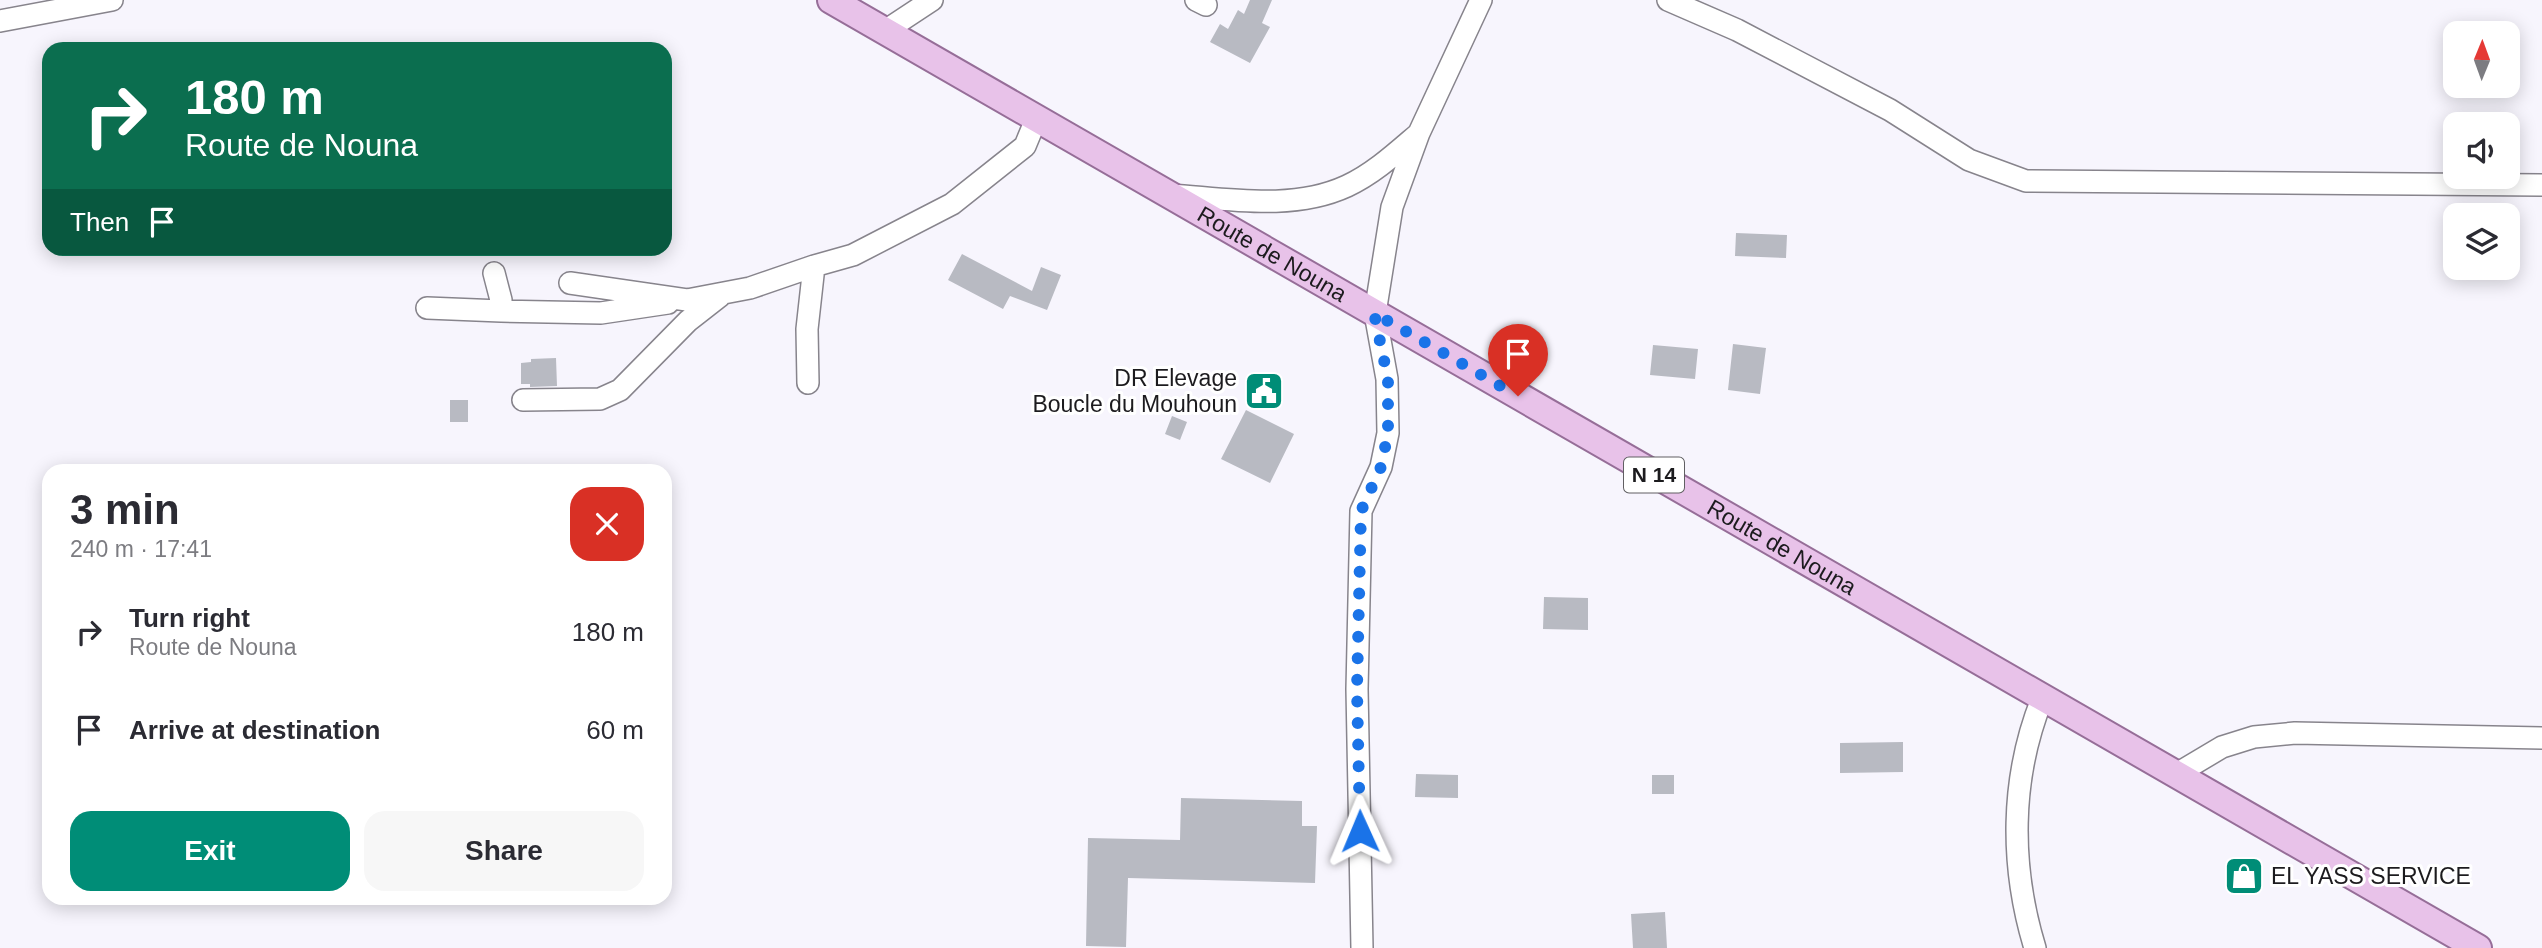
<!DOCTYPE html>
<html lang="en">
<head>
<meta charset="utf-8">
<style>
	:root { --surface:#fff; --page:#f7f7f7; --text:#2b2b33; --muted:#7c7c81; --accent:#008d77 }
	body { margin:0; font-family:Arial,sans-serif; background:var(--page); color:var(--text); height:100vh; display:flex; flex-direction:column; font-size:26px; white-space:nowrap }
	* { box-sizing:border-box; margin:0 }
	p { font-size:23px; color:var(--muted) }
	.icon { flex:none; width:38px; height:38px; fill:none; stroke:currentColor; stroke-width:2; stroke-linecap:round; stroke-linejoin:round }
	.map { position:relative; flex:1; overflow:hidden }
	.side { position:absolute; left:42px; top:464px; width:630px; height:441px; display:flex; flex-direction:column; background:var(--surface); border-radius:21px; box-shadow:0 4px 18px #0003 }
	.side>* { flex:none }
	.banner { position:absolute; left:42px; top:42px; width:630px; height:214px; border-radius:21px; box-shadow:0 4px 18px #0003; background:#0b6e4f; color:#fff; overflow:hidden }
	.needle { width:46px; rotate:1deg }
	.tools { position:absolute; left:2443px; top:21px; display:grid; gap:14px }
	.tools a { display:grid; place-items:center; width:77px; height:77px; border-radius:14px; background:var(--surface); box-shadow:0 4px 18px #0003; font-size:35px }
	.pin { position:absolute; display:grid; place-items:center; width:60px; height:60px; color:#fff; margin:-72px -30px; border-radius:50% 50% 50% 0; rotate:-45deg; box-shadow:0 0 7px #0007 }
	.pin .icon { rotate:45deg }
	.me { position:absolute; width:77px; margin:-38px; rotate:359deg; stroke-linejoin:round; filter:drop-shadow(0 0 5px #0008) }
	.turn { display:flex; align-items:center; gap:24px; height:147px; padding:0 28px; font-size:32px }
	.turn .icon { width:91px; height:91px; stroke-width:2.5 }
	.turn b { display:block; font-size:49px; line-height:60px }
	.then { display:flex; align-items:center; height:66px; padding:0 28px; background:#0003; gap:14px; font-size:26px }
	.round { display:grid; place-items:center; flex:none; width:74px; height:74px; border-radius:21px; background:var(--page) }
	.summary { display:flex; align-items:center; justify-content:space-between; height:119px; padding:0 28px }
	h1 { font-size:42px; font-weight:700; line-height:52px }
	.cta { display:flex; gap:14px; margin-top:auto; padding:14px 28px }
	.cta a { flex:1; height:80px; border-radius:21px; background:var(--accent); color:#fff; font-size:28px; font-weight:700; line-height:80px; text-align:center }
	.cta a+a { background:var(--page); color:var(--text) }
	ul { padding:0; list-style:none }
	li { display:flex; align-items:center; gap:21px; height:98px; padding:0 28px }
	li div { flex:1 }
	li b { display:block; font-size:26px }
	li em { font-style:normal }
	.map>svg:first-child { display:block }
</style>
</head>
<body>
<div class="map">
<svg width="2542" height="948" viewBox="0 0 2542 948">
	<rect width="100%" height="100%" fill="#f7f5fd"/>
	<path fill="#b8bac2" d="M1250,0H1272L1262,23L1270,27L1250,63L1210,42L1220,24L1228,29L1238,10L1244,14Z
		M1736,233L1787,235L1786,258L1735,256Z
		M962,254L1032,291L1041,267L1061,275L1047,310L1010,296L1003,309L948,280Z
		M1733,344L1766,348L1760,394L1728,390Z
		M1653,345L1698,349L1695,379L1650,375Z
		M556,358L557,386L530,387V384H521V363L531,362V359Z
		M450,400H468V422H450Z
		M1246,410L1294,434L1270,483L1221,459Z
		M1172,416L1187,422L1180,440L1165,434Z
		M1544,597L1588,598V630L1543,629Z
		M1903,742V772L1840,773V743Z
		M1416,774L1458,775V798L1415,797Z
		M1652,775H1674V794H1652Z
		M1181,798L1302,801V826H1317L1315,883L1128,878L1126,947L1086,946L1088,838L1180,840Z
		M1665,912L1667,948H1633L1631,914Z"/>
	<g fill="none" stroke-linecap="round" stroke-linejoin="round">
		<g stroke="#87848c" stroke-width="24">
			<path id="minor" d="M1196,0L1206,5
				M1668,0L1737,30L1890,110L1969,160L2026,181L2542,185
				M0,21L112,0
				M885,31L932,0
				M1171,195C1229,199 1293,211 1347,186C1373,174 1396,153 1417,135
				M494,273L501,300V311L601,313L668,303
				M570,283L687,300L750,288L814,266
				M427,308L501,311
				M808,383L807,329L814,266L853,255L952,204L1025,146L1037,117
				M523,400L600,399L620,390L688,321L720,296
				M2175,775L2222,747L2254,737L2295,733L2542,738
				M1362,948L1357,689L1361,511L1381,467L1388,433L1387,379L1375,313L1392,207L1419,133L1481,0
				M2035,948C2010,866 2010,779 2042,699"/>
		</g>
		<g stroke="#966e98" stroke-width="30">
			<g id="major">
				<path id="s1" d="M831,0L2478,948"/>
			</g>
		</g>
		<use href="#minor" stroke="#fff" stroke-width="21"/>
		<use href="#major" stroke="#e8c2e9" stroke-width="26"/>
	</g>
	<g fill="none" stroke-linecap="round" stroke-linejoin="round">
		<path stroke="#1a73e8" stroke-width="12" stroke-dasharray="0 21.6" d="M1360,831L1357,689L1361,511L1381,467L1388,433V379L1374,313L1518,396"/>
	</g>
	<defs>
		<g id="civic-square" transform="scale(2.0125)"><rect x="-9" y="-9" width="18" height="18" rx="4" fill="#008d77" stroke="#fff"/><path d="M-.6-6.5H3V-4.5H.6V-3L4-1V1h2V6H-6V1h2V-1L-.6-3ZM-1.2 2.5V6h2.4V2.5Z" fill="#fff"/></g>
		<g id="shop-square" transform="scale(2.0125)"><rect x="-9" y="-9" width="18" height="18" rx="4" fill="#008d77" stroke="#fff"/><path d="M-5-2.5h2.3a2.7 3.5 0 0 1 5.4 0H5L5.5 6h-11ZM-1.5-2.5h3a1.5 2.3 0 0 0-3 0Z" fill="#fff"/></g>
	</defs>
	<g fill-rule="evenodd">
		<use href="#civic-square" x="1264" y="391"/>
		<use href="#shop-square" x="2244" y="876"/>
	</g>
	<g text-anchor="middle" stroke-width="6" stroke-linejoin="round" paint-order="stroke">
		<rect fill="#fff" stroke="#605f62" stroke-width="2" x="1624" y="457.5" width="60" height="35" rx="5"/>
		<g font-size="21" font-weight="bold" fill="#1c1b1e">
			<text x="1654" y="482">N 14</text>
		</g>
		<g font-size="23" fill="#1c1b1e" stroke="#fff">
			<text dy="8" stroke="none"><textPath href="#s1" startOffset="509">Route de Nouna</textPath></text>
			<text dy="8" stroke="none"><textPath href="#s1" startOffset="1097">Route de Nouna</textPath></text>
		</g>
		<g font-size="23" fill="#1c1b1e" stroke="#fff" text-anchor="end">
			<text x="1237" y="386">DR Elevage<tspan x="1237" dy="26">Boucle du Mouhoun</tspan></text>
			<text x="2271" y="884" text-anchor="start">EL YASS SERVICE</text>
		</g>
	</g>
</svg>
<div class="tools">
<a><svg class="needle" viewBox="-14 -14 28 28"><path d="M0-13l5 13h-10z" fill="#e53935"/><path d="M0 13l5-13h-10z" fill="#7c7c81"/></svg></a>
<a><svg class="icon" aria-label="sound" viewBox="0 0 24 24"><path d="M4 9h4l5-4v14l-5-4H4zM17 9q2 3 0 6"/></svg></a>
<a><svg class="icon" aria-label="layers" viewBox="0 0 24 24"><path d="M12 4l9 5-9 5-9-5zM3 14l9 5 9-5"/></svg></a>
</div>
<div class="pin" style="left:1518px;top:396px;background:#d93025"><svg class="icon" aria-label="arrive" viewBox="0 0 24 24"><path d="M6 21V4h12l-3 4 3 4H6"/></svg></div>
<svg class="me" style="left:1360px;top:831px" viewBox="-20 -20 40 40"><path d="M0-17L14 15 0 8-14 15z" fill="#1a73e8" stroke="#fff" stroke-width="4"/></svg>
<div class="banner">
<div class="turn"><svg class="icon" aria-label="right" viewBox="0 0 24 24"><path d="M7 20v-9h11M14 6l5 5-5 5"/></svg><div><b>180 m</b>Route de Nouna</div></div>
<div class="then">Then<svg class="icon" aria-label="arrive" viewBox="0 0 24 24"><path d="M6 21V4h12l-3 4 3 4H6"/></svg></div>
</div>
<section class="side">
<div class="summary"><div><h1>3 min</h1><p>240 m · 17:41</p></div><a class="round" style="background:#d93025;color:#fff"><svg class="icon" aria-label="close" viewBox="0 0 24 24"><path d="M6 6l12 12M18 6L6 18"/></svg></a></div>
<ul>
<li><svg class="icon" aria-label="right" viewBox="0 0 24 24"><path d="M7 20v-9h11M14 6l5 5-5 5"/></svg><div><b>Turn right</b><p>Route de Nouna</p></div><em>180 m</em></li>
<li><svg class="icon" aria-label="arrive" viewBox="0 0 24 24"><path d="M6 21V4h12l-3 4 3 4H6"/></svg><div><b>Arrive at destination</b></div><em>60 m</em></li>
</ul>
<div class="cta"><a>Exit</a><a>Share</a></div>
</section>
</div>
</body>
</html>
